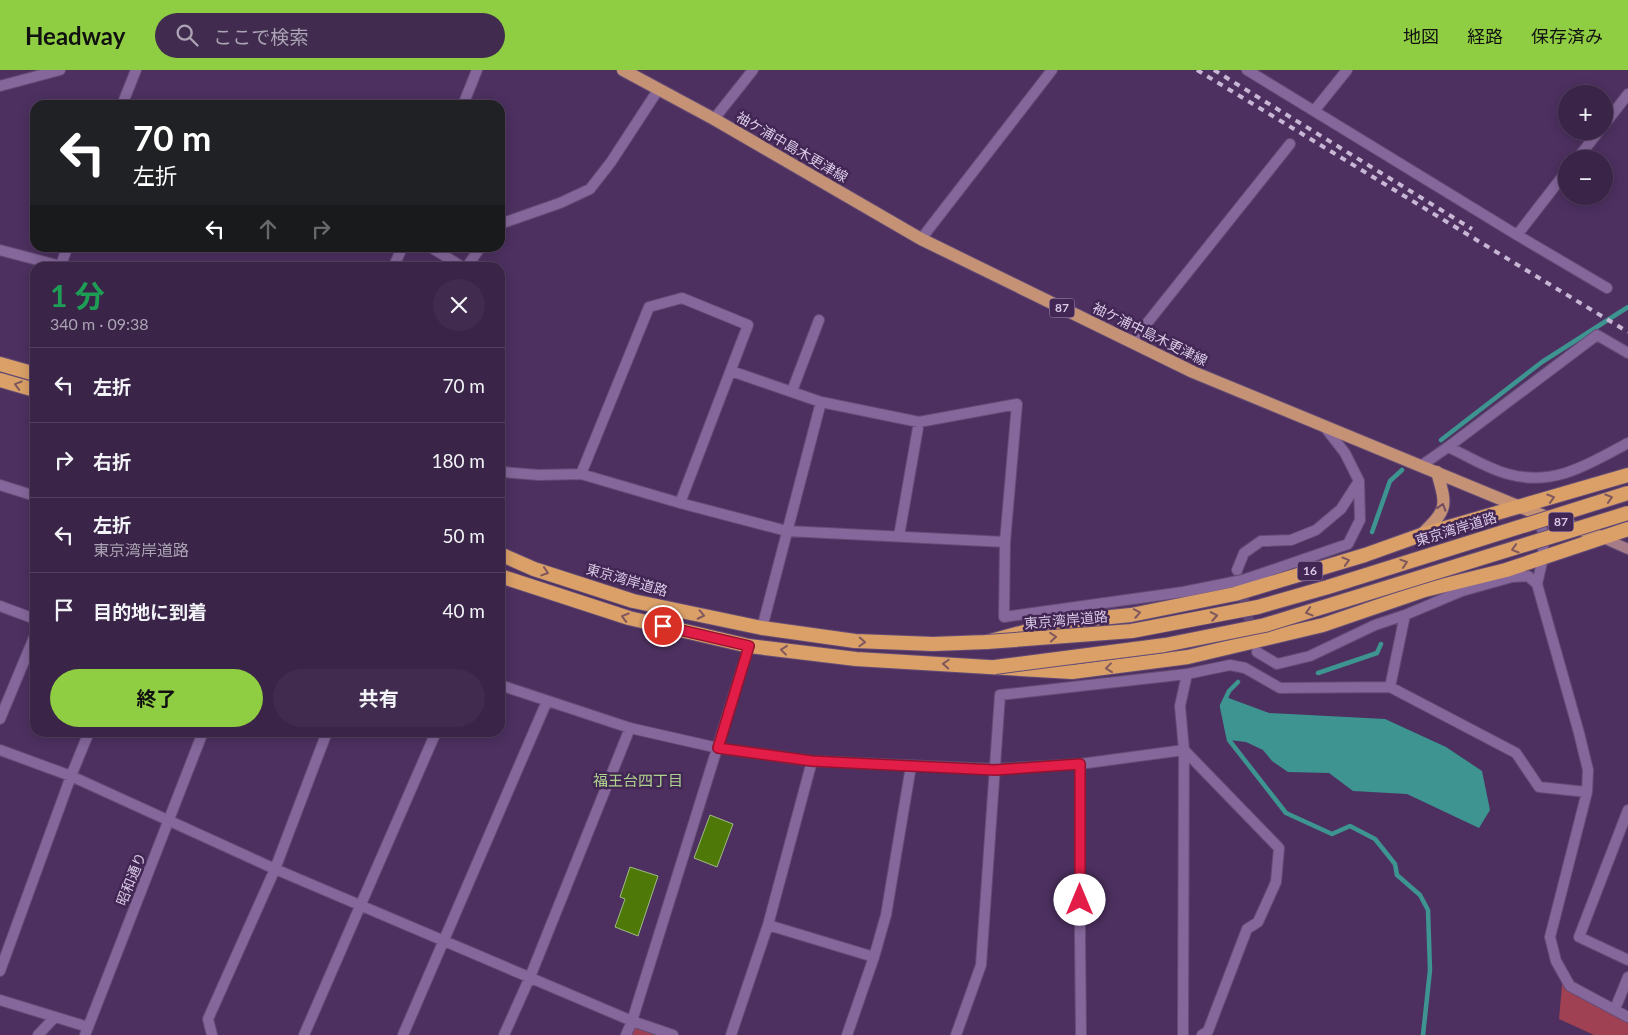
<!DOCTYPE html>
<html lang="ja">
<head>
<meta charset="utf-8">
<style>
	:root { --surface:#3a2448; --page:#412c4f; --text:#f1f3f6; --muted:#aba4b4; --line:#544160; --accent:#8fcd42 }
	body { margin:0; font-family:Lato,"Noto Sans JP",sans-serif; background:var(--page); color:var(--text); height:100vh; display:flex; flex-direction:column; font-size:19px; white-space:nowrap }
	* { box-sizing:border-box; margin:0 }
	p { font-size:16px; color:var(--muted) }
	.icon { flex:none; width:28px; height:28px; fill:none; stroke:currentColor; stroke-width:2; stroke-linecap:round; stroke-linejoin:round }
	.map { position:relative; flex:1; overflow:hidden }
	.drawer { position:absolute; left:30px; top:192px; width:475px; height:475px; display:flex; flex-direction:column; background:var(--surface); border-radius:15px; box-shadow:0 2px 12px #0003,0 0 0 1px var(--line) }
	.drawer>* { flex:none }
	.top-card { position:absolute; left:30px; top:30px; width:475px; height:152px; border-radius:15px; box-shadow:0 2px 12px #0003,0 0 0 1px var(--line); background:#202124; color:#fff; overflow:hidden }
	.tools { position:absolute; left:1558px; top:15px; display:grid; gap:10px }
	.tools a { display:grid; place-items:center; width:55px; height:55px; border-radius:50%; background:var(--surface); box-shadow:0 2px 12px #0003,0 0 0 1px var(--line); font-size:25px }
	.pin { position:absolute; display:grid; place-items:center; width:42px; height:42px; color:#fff; margin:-21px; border:2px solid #fff; border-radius:50%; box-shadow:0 1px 5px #0007 }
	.me { position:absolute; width:55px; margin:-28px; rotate:0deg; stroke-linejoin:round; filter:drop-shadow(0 0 4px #0008) }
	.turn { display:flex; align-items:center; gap:18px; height:105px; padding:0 20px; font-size:22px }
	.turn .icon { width:65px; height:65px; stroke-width:2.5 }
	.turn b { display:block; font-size:35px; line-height:42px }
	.lanes { display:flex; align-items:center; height:48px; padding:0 20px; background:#0003; justify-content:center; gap:25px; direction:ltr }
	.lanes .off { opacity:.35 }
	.round { display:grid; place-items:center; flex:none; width:52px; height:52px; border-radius:26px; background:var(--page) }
	.summary { display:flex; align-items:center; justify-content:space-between; height:85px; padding:0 20px }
	h1 { font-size:30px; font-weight:700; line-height:38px; color:#1e9e55 }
	.primary-button { display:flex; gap:10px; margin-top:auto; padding:10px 20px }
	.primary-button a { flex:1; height:58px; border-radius:30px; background:var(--accent); color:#111; font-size:20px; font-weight:700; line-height:58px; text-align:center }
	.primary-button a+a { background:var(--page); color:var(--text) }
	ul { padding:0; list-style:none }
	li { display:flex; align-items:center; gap:15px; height:75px; padding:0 20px; border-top:1px solid var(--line) }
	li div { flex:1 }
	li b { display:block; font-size:19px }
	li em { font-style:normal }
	header { display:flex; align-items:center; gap:30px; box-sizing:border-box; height:70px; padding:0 25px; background:var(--accent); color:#111 }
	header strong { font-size:24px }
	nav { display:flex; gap:28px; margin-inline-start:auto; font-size:18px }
	.search { width:350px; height:45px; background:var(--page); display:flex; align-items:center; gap:12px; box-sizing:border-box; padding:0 18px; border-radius:28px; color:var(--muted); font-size:19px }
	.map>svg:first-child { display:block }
</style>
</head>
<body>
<header>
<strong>Headway</strong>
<div class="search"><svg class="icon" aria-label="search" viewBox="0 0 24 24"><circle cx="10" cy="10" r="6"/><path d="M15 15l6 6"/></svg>ここで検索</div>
<nav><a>地図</a><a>経路</a><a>保存済み</a></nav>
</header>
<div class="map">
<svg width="1628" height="965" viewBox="0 0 1628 965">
	<rect width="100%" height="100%" fill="#4d3060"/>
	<path fill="#9f4053" d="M1563,904L1628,945V965H1594L1559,949Z
		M632,951L673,965H626Z"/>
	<path fill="#3d9490" d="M1226,627L1269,643L1385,649L1446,677L1482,701L1490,740L1479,758L1407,724L1353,721L1329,703L1288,702L1272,691L1263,680L1246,672L1229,670L1222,636Z"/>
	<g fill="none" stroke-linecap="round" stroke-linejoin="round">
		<path stroke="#3d9490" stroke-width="4.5" d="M1441,370L1542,292L1628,237
			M1372,462L1390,411L1402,400
			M1318,603L1377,583L1381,574
			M1238,612L1229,621L1222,636L1229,670L1286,743L1332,764L1350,756L1375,769L1395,794L1397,805L1420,825L1428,840L1430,900L1423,965"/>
	</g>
	<path fill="#4e7908" stroke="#9dbb82" d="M710,745L733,754L717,797L694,788Z
		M630,797L658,806L638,866L615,857L625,829L620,827Z"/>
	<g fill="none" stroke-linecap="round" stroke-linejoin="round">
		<path stroke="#624774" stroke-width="10" stroke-dasharray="10 5" stroke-linecap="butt" d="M1237,500L1252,563"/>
		<g stroke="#644c75" stroke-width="12">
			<path id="minor" d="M1247,0L1517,165L1607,218
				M0,16L60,0
				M122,35L136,0
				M1314,41L1347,0
				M714,49L753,0
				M1604,55L1628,24
				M1577,89L1599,61
				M500,154L560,133L590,119L611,92L658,20
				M1517,165L1566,102
				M921,169L1052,0
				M432,178L464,198
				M0,180L68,198
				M61,195L67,178
				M466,198L480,178
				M1132,272L1290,74
				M731,301L821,332L919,352L1017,334L1005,472
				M792,321L819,250
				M1448,377C1468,386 1488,399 1508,404C1554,417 1589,394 1628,373
				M1422,395L1448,377L1597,265L1628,283
				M500,399L503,402L539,405L581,404L680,433L787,461L1005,472L1004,547L1183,522L1243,510L1348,474L1360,450L1359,411L1345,383L1324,356
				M581,404L649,237L682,228L748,255L680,433
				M0,415L35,426
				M1538,445L1543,463V488L1537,514L1579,663L1588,700L1587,722L1550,867L1556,891L1570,916L1628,947
				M899,466L919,352
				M1237,500L1244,483L1261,471L1291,470L1316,460L1341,439L1359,411
				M0,536L35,549
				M762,558L821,332
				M1257,582L1277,594L1310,586L1375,555L1405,545L1462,521L1512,507L1528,506L1537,514
				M500,615L630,658L718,678L812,691L995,699L1080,694L1184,680L1279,778L1276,812L1258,852L1247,859L1208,961L1202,965
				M1390,617L1405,545
				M0,649L35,565
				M0,680L71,706L275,799L632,951L673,965
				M1080,694V869L1081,965
				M1628,740L1579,867L1628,890
				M768,855L874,887
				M0,901L71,706L89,662
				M0,930L88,957
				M1615,939L1628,907
				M38,965L55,947
				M212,965L208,949L275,799L327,662
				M304,965L436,662
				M403,965L547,631
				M504,965L530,907L630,658
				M626,965L632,951L749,576
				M731,965L768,855L812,691
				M847,965L874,887L886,845L911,696
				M956,965L981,895L1000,625L1187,604
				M1183,965L1184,680L1180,636L1187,604L1230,595L1245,598L1280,618L1390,617L1516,683L1539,717L1587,722"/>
		</g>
		<g stroke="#644c75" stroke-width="12">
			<path id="tertiary" d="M463,35L477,0
				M393,198L402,178
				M85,965L203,662"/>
		</g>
		<g stroke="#644c75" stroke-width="12">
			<path id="secondary" d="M1601,467L1628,479"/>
		</g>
		<g stroke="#644c75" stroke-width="14">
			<path id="primary" d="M623,0L714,49L921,169L1193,302L1520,437L1601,467
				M1421,465C1448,439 1447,437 1437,402"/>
		</g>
		<g stroke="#644c75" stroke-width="16">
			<path id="trunk" d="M0,294L35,304
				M0,310L35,320
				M500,484L534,499L633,531L762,558L855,571L933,574L987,572L1061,552L1131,545L1235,524L1365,485L1421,465L1628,405
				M500,506L629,548L749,576L856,589L1072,602L1188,587L1323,555L1425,520L1506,500L1628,459"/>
		</g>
		<use href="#minor" stroke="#85679b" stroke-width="10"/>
		<use href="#tertiary" stroke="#85679b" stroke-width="10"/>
		<use href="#secondary" stroke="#a57c88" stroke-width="10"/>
		<use href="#primary" stroke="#c59275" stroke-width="12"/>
		<use href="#trunk" stroke="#daa068" stroke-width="14"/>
		<path stroke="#c8b6d5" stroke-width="4" stroke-dasharray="6 6" stroke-linecap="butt" d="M1197,0L1628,262
			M1214,0L1472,159"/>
		<g stroke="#644c75" stroke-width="16" stroke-linecap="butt">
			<path id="trunk-bridge" d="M987,572L1132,561L1258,537L1328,517L1628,423
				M995,597L1165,575L1265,555L1628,443"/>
		</g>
		<use href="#trunk-bridge" stroke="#daa068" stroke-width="14"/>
	</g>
	<defs><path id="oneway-chevron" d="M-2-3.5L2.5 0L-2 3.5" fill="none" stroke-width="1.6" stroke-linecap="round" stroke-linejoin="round" transform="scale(1.25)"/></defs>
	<g stroke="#7f575c">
		<use href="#oneway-chevron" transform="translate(18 315) rotate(-164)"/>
		<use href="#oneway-chevron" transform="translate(1551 428) rotate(-17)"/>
		<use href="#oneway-chevron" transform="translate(1609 428) rotate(-17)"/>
		<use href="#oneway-chevron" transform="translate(1515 479) rotate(163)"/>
		<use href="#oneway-chevron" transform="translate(1346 491) rotate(-16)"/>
		<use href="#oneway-chevron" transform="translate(1404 493) rotate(-18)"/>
		<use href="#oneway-chevron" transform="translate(545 502) rotate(18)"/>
		<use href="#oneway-chevron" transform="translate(1309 542) rotate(163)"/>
		<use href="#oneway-chevron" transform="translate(1137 543) rotate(-11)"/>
		<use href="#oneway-chevron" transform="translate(701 545) rotate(12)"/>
		<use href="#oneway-chevron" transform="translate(1214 546) rotate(-10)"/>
		<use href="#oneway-chevron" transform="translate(625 547) rotate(-164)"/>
		<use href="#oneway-chevron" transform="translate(1053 567) rotate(-5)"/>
		<use href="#oneway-chevron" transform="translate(862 572) rotate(3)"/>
		<use href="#oneway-chevron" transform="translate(784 580) rotate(-173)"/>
		<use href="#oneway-chevron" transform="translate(946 594) rotate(-177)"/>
		<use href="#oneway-chevron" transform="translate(1109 598) rotate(173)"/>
	</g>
	<use stroke="#704c60" href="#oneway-chevron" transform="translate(1442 437) rotate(-73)"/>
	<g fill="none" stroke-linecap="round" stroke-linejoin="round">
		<g stroke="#92132f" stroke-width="12">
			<path id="route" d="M663,556L749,576L718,678L812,691L911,696L995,700L1080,694V830"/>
		</g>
		<use href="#route" stroke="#e11d48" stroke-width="9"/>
	</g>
	<g text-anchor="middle" stroke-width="5" stroke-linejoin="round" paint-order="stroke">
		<g fill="#422654" stroke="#ac99ba" stroke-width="1">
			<rect x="1049.5" y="228.5" width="25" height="19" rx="4"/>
			<rect x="1548.5" y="442.5" width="25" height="19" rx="4"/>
			<rect x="1297.5" y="491.5" width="25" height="19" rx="4"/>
		</g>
		<g font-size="12" font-weight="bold" fill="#dacae6">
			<text x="1062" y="242">87</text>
			<text x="1561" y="456">87</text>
			<text x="1310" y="505">16</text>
		</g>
		<g font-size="14" fill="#dacae6" stroke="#422654">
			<text transform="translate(792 77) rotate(30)" y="5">袖ケ浦中島木更津線</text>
			<text transform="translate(1150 264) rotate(26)" y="5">袖ケ浦中島木更津線</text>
			<text transform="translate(1456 459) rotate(-17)" y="5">東京湾岸道路</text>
			<text transform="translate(627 510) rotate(16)" y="5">東京湾岸道路</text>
			<text transform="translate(1066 550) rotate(-5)" y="5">東京湾岸道路</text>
			<text transform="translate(131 809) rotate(-68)" y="5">昭和通り</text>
		</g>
		<g font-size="15" fill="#afd38e" stroke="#422654">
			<text x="638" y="716">福王台四丁目</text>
		</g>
	</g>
</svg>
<div class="tools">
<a>+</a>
<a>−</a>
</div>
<div class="pin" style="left:663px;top:556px;background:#d93025"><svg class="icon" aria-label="arrive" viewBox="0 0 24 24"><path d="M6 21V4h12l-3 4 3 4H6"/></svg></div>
<svg class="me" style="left:1080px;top:830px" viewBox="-20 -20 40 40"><circle r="19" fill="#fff"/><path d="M0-13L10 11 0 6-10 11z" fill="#e11d48"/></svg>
<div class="top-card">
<div class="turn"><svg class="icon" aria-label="left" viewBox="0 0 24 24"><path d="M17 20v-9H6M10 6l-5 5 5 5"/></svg><div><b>70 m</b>左折</div></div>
<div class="lanes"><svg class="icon" aria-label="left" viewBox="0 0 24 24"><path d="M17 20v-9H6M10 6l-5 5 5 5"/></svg><svg class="icon off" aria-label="ahead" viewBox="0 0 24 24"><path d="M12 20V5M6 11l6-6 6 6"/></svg><svg class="icon off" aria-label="right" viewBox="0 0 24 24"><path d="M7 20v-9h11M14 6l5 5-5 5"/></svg></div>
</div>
<section class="drawer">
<div class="summary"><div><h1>1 分</h1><p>340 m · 09:38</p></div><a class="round"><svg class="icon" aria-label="close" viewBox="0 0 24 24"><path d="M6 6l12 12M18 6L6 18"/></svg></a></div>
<ul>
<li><svg class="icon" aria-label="left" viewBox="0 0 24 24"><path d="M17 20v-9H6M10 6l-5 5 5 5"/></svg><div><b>左折</b></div><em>70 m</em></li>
<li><svg class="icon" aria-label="right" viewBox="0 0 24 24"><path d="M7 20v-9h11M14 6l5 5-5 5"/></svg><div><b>右折</b></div><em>180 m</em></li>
<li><svg class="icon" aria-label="left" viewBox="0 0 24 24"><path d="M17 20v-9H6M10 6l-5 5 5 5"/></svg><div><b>左折</b><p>東京湾岸道路</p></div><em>50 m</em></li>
<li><svg class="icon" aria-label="arrive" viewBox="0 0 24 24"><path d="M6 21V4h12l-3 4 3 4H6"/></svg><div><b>目的地に到着</b></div><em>40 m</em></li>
</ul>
<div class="primary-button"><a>終了</a><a>共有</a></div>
</section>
</div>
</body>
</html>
